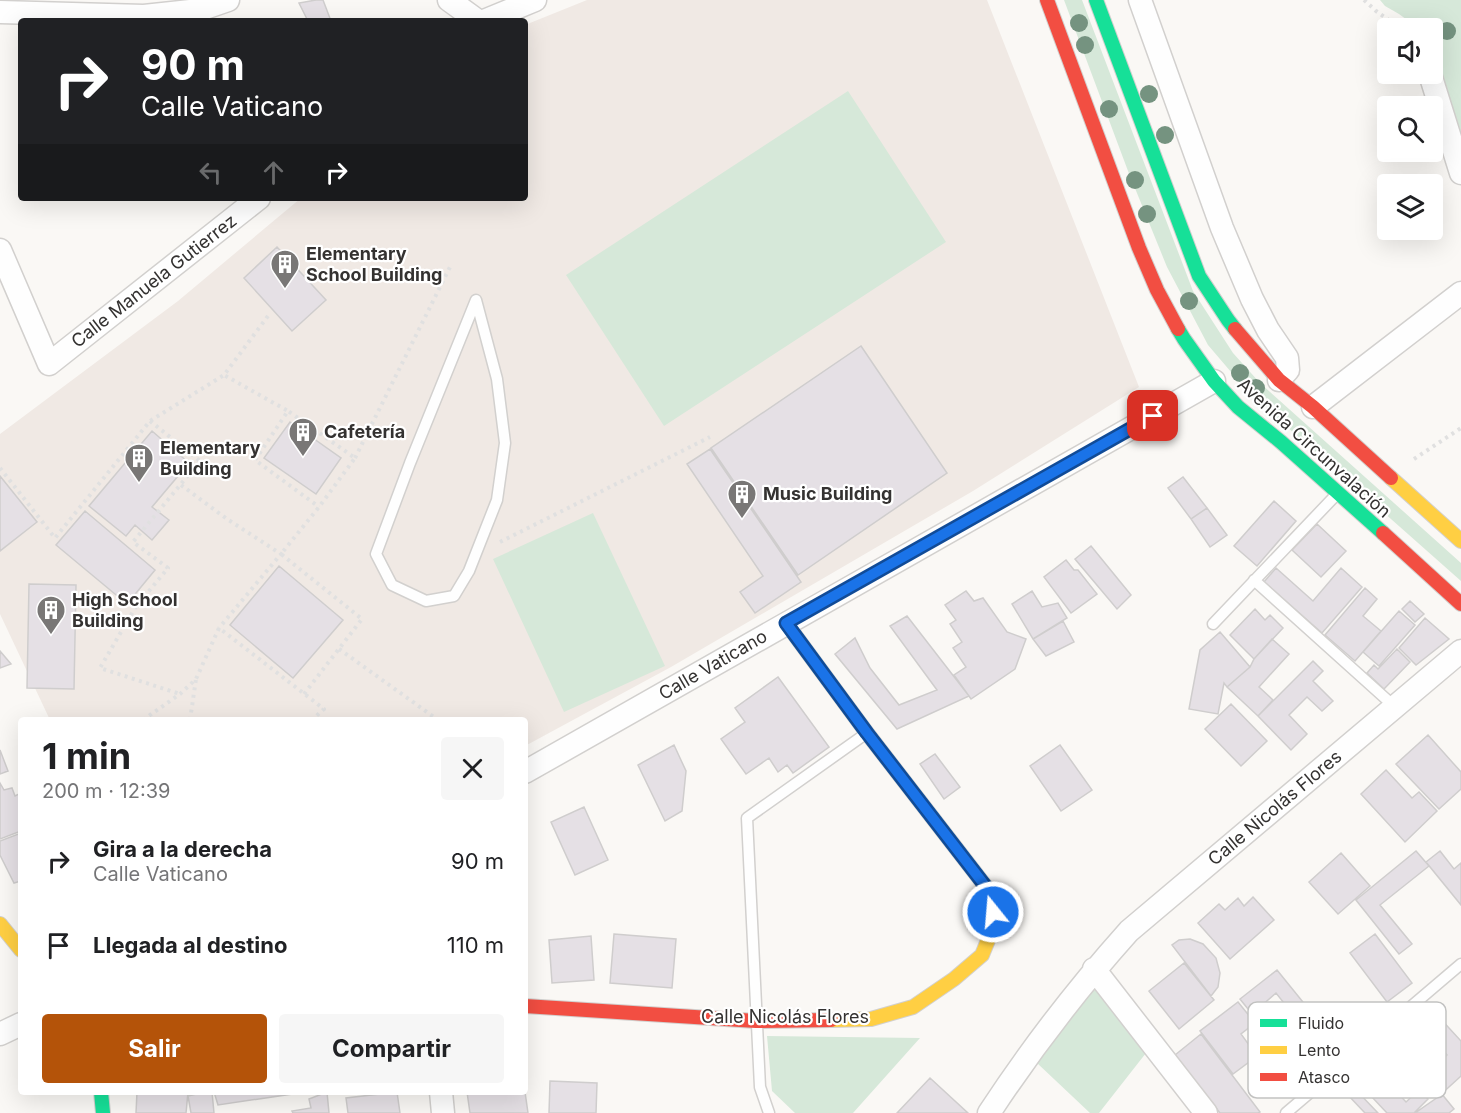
<!DOCTYPE html>
<html lang="es">
<head>
<meta charset="utf-8">
<style>
	:root { --surface:#fff; --page:#f6f6f6; --text:#202124; --muted:#757577; --accent:#b45309 }
	body { margin:0; font-family:Inter,sans-serif; background:var(--page); color:var(--text); height:100vh; display:flex; flex-direction:column; font-size:22px; white-space:nowrap }
	* { box-sizing:border-box; margin:0 }
	p { font-size:20px; color:var(--muted) }
	.icon { flex:none; width:33px; height:33px; fill:none; stroke:currentColor; stroke-width:2; stroke-linecap:round; stroke-linejoin:round }
	.map { position:relative; flex:1; overflow:hidden }
	.sheet { position:absolute; left:18px; top:717px; width:510px; height:378px; display:flex; flex-direction:column; background:var(--surface); border-radius:6px; box-shadow:0 6px 24px #0002 }
	.sheet>* { flex:none }
	.top-card { position:absolute; left:18px; top:18px; width:510px; height:183px; border-radius:6px; box-shadow:0 6px 24px #0002; background:#202124; color:#fff; overflow:hidden }
	.buttons { position:absolute; left:1377px; top:18px; display:grid; gap:12px }
	.buttons a { display:grid; place-items:center; width:66px; height:66px; border-radius:6px; background:var(--surface); box-shadow:0 6px 24px #0002; font-size:30px }
	.pin { position:absolute; display:grid; place-items:center; width:51px; height:51px; color:#fff; margin:-26px; border-radius:12px; box-shadow:0 3px 9px #0006 }
	.me { position:absolute; width:66px; margin:-33px; rotate:343deg; stroke-linejoin:round; filter:drop-shadow(0 0 4px #0008) }
	.turn { display:flex; align-items:center; gap:21px; height:126px; padding:0 24px; font-size:27px }
	.turn .icon { width:78px; height:78px; stroke-width:2.5 }
	.turn b { display:block; font-size:42px; line-height:51px }
	.lanes { display:flex; align-items:center; height:57px; padding:0 24px; background:#0003; justify-content:center; gap:30px; direction:ltr }
	.lanes .off { opacity:.35 }
	.round { display:grid; place-items:center; flex:none; width:63px; height:63px; border-radius:6px; background:var(--page) }
	.overview { display:flex; align-items:center; justify-content:space-between; height:102px; padding:0 24px }
	h1 { font-size:36px; font-weight:700; line-height:45px }
	.button { display:flex; gap:12px; margin-top:auto; padding:12px 24px }
	.button a { flex:1; height:69px; border-radius:6px; background:var(--accent); color:#fff; font-size:24px; font-weight:700; line-height:69px; text-align:center }
	.button a+a { background:var(--page); color:var(--text) }
	ul { padding:0; list-style:none }
	li { display:flex; align-items:center; gap:18px; height:84px; padding:0 24px }
	li div { flex:1 }
	li b { display:block; font-size:22px }
	li em { font-style:normal }
	.map>svg:first-child { display:block }
</style>
</head>
<body>
<div class="map">
<svg width="1461" height="1113" viewBox="0 0 1461 1113">
	<rect width="100%" height="100%" fill="#faf8f5"/>
	<path fill="#f0e9e4" d="M587,0H987L1139,387L973,491L671,667L525,746V720H50L0,614V434L178,301L301,198H525V25Z"/>
	<path fill="#d6e8d9" d="M1064,0H1082L1193,291L1233,353L1260,383L1461,563V581L1269,411L1237,379L1208,345L1167,267L1128,171Z
		M1380,0H1461V133L1433,46L1432,28H1418L1399,14L1385,6Z
		M848,91L946,242L664,426L566,275Z
		M593,513L665,666L564,712L493,559Z
		M1098,989L1146,1053L1099,1113H1090L1037,1063L1084,994Z
		M767,1036L920,1038L853,1113H795L772,1091Z"/>
	<path fill="#e5e0e5" stroke="#cfcdcd" stroke-width="1.5" d="M316,0H323L331,21H308L299,3Z
		M277,247L326,300L292,331L244,278Z
		M861,346L947,473L798,575L711,448Z
		M290,422L341,458L316,494L264,458Z
		M152,431L189,463L152,507L169,520L152,540L135,525L126,536L89,506Z
		M710,449L801,582L755,613L740,592L763,576L687,464Z
		M0,476L37,522L0,551Z
		M1183,477L1207,508L1191,519L1168,488Z
		M1274,501L1296,521L1257,566L1234,546Z
		M1207,508L1227,535L1210,547L1191,519Z
		M85,511L155,570L127,604L56,545Z
		M1317,524L1346,551L1321,577L1292,550Z
		M1091,546L1131,595L1117,609L1075,559Z
		M1066,560L1074,570H1078L1097,594L1071,613L1044,577Z
		M279,566L343,620L293,678L230,625Z
		M1276,568L1313,601L1341,568L1362,587L1322,633L1264,582Z
		M29,584L76,585L74,689L27,688Z
		M1365,588L1377,599L1363,616L1381,631L1355,661L1325,635Z
		M966,591L974,601L983,598L1007,632L1026,639L1015,669L971,699L954,675L966,667L953,648L962,642L950,624L956,620L945,605Z
		M1032,591L1042,607L1058,603L1067,618L1033,639L1012,604Z
		M1410,601L1424,614L1415,622L1402,609Z
		M1255,609L1265,620L1270,615L1283,628L1254,659L1230,635Z
		M1399,611L1415,625L1379,666L1363,652Z
		M907,616L969,696L897,729L835,654L855,638L870,668L899,705L937,690L890,626Z
		M1425,618L1449,639L1416,665L1399,648Z
		M1063,621L1074,642L1046,656L1033,639Z
		M1220,632L1250,667L1227,687L1224,683L1218,714L1189,709L1200,650Z
		M1272,639L1289,654L1259,687L1273,700L1258,716L1227,687L1250,667L1254,659Z
		M1397,649L1410,662L1384,689L1367,673L1374,665L1378,669Z
		M0,651L11,664L0,668Z
		M1313,661L1323,671L1313,681L1333,701L1322,711L1307,697L1289,715L1307,734L1291,750L1258,716Z
		M778,677L829,747L793,773L787,765L778,772L769,758L746,774L721,739L745,722L735,708Z
		M1231,704L1267,741L1241,766L1205,729Z
		M1428,735L1461,772V789L1439,809L1396,764Z
		M674,745L686,771L682,811L665,821L638,765Z
		M1060,745L1092,790L1061,811L1030,766Z
		M0,750L8,771L0,774Z
		M935,754L960,787L944,799L920,764Z
		M1386,770L1412,798L1419,792L1437,811L1405,842L1361,794Z
		M0,783L4,790L12,788L15,796L21,793V831L0,839Z
		M584,807L608,860L575,875L551,822Z
		M21,833V881L14,883L0,855V841Z
		M1416,851L1429,866L1380,905L1412,944L1399,954L1356,900Z
		M1440,851L1454,869L1461,863V905L1426,862Z
		M1341,853L1370,886L1338,914L1309,882Z
		M1253,897L1274,920L1230,959L1198,923L1219,904L1225,910L1238,898L1244,906Z
		M614,934L676,939L672,988L610,983Z
		M1375,934L1412,983L1387,1002L1350,953Z
		M591,936L594,980L552,983L549,940Z
		M1190,939L1203,944L1216,958L1220,973L1218,987L1211,996L1172,945L1179,940Z
		M1184,963L1214,1000L1179,1029L1149,991Z
		M1277,970L1328,1033L1316,1043L1276,993L1252,1014L1240,999Z
		M1238,1002L1255,1023L1241,1034L1257,1056L1233,1074L1200,1031Z
		M1438,1016L1461,1041V1076L1438,1097L1421,1079L1447,1055L1424,1029Z
		M1201,1034L1260,1112L1258,1113H1220L1175,1055Z
		M1371,1064L1406,1102L1419,1090L1428,1099L1414,1113H1387L1355,1079Z
		M930,1078L968,1113H897Z
		M550,1081L597,1083L596,1113H549Z
		M1354,1088L1378,1113H1365L1347,1094Z
		M137,1092H188L186,1113H136Z
		M205,1092H212L214,1113H191L188,1096Z
		M214,1092H292V1094L218,1105Z
		M327,1092L329,1113H293L292,1111L311,1108L309,1099Z
		M397,1092L400,1113H348L346,1098Z
		M467,1092H525L528,1113H470Z
		M1441,1093L1454,1109L1449,1113H1415L1438,1097Z"/>
	<g fill="none" stroke-linecap="round" stroke-linejoin="round">
		<g stroke="#d2d0ce" stroke-width="13">
			<path id="lane" d="M476,300L497,379L505,443L497,500L469,571L454,596L426,601L392,585L376,554L410,463Z
				M1254,580L1395,707
				M1213,624L1335,496
				M769,1113L760,1087L747,818L864,735
				M1286,1113L1461,964"/>
		</g>
		<g stroke="#d2d0ce" stroke-width="25">
			<path id="street" d="M449,0L478,21
				M1140,0L1222,228L1252,299L1268,330L1287,358L1288,370L1279,380
				M0,12L144,16L199,10L228,0
				M484,21L535,0
				M1430,74L1461,173
				M0,250L49,364L259,198
				M1313,407L1461,293
				M525,772L1214,381
				M1094,969L1206,1113
				M0,1034L21,1024
				M441,1092L443,1113
				M989,1113C1031,1049 1078,988 1129,931L1461,651"/>
		</g>
		<g stroke="#d2d0ce" stroke-width="16">
			<path id="fast" d="M1096,0L1199,276L1228,320L1235,329
				M1178,329L1184,339L1214,381L1238,407L1281,442L1383,533
				M786,623L867,733L990,892
				M101,1092L103,1113"/>
		</g>
		<g stroke="#d2d0ce" stroke-width="16">
			<path id="slow" d="M1391,478L1461,541
				M0,924L21,950
				M831,1020L871,1019L913,1007L954,979L982,955L993,928V896L990,892"/>
		</g>
		<g stroke="#d2d0ce" stroke-width="16">
			<path id="jam" d="M1047,0L1139,248L1157,290L1178,329
				M1235,329L1279,380L1313,407L1391,478
				M1383,533L1461,604
				M525,1006L756,1021L831,1020"/>
		</g>
		<path stroke="#e0e0e0" stroke-width="4" stroke-dasharray="3 4.5" stroke-linecap="butt" d="M1364,0L1376,11L1400,28
			M268,316L224,375L288,411
			M150,421L200,461L133,542L168,568L135,608L100,668L180,694
			M355,458L450,267
			M1414,459L1461,428
			M0,468L55,538L150,421L224,375
			M181,485L227,519L281,554L219,628
			M500,542L710,437
			M339,649L438,720
			M304,694L362,619L281,554L319,507L355,458L288,411L255,460L319,507
			M143,720L180,694L196,679L219,628L324,709L312,720
			M190,720L196,679"/>
		<use href="#lane" stroke="#fefefe" stroke-width="10"/>
		<use href="#street" stroke="#fefefe" stroke-width="22"/>
		<use href="#fast" stroke="#16e098" stroke-width="14"/>
		<use href="#slow" stroke="#ffcf43" stroke-width="14"/>
		<use href="#jam" stroke="#f24e42" stroke-width="14"/>
	</g>
	<g fill="#759380">
		<circle cx="1079" cy="23" r="9"/>
		<circle cx="1447" cy="31" r="9"/>
		<circle cx="1085" cy="45" r="9"/>
		<circle cx="1149" cy="94" r="9"/>
		<circle cx="1109" cy="109" r="9"/>
		<circle cx="1165" cy="135" r="9"/>
		<circle cx="1135" cy="180" r="9"/>
		<circle cx="1147" cy="214" r="9"/>
		<circle cx="1189" cy="301" r="9"/>
		<circle cx="1240" cy="373" r="9"/>
		<circle cx="1256" cy="388" r="9"/>
	</g>
	<g fill="none" stroke-linecap="round" stroke-linejoin="round">
		<g stroke="#114b97" stroke-width="15">
			<path id="route" d="M993,912V896L867,733L786,623L1153,416"/>
		</g>
		<use href="#route" stroke="#1a73e8" stroke-width="10"/>
	</g>
	<defs>
		<g id="building-pin" transform="scale(1.5)"><path d="M0 17L-7.5 6A9.5 9.5 0 1 1 7.5 6Z" fill="#797776" stroke="#fff"/><path d="M-4-6H4V6H1V3H-1V6H-4ZM-2.5-4.3h1.7v1.8h-1.7ZM.8-4.3h1.7v1.8H.8ZM-2.5-1h1.7V.8h-1.7ZM.8-1h1.7V.8H.8Z" fill="#fff"/></g>
	</defs>
	<g fill-rule="evenodd">
		<use href="#building-pin" x="285" y="264"/>
		<use href="#building-pin" x="303" y="432"/>
		<use href="#building-pin" x="139" y="458"/>
		<use href="#building-pin" x="742" y="494"/>
		<use href="#building-pin" x="51" y="610"/>
	</g>
	<g text-anchor="middle" stroke-width="4.5" stroke-linejoin="round" paint-order="stroke">
		<g font-size="18" font-weight="bold" fill="#343231" stroke="#fff" text-anchor="start">
			<text x="306" y="260">Elementary<tspan x="306" dy="21">School Building</tspan></text>
			<text x="324" y="438">Cafetería</text>
			<text x="160" y="454">Elementary<tspan x="160" dy="21">Building</tspan></text>
			<text x="763" y="500">Music Building</text>
			<text x="72" y="606">High School<tspan x="72" dy="21">Building</tspan></text>
		</g>
		<g font-size="18" fill="#343231" stroke="#fff">
			<text transform="translate(154 281) rotate(-38)" y="6">Calle Manuela Gutierrez</text>
			<text transform="translate(1314 448) rotate(42)" y="6">Avenida Circunvalación</text>
			<text transform="translate(713 665) rotate(-30)" y="6">Calle Vaticano</text>
			<text transform="translate(1275 808) rotate(-40)" y="6">Calle Nicolás Flores</text>
			<text x="785" y="1023">Calle Nicolás Flores</text>
		</g>
	</g>
	<rect x="1248" y="1002" width="198" height="96" rx="9" fill="#fff" stroke="#c2c2c1" stroke-width="1.5"/>
	<rect x="1260" y="1019" width="27" height="8" fill="#16e098"/>
	<rect x="1260" y="1046" width="27" height="8" fill="#ffcf43"/>
	<rect x="1260" y="1073" width="27" height="8" fill="#f24e42"/>
	<g font-size="16" fill="#343231">
		<text x="1298" y="1029">Fluido</text>
		<text x="1298" y="1056">Lento</text>
		<text x="1298" y="1083">Atasco</text>
	</g>
</svg>
<div class="buttons">
<a><svg class="icon" aria-label="sound" viewBox="0 0 24 24"><path d="M4 9h4l5-4v14l-5-4H4zM17 9q2 3 0 6"/></svg></a>
<a><svg class="icon" aria-label="search" viewBox="0 0 24 24"><circle cx="10" cy="10" r="6"/><path d="M15 15l6 6"/></svg></a>
<a><svg class="icon" aria-label="layers" viewBox="0 0 24 24"><path d="M12 4l9 5-9 5-9-5zM3 14l9 5 9-5"/></svg></a>
</div>
<div class="pin" style="left:1153px;top:416px;background:#d93025"><svg class="icon" aria-label="arrive" viewBox="0 0 24 24"><path d="M6 21V4h12l-3 4 3 4H6"/></svg></div>
<svg class="me" style="left:993px;top:912px" viewBox="-20 -20 40 40"><circle r="17" fill="#1a73e8" stroke="#fff" stroke-width="3"/><path d="M0-11L8 9 0 5-8 9z" fill="#fff"/></svg>
<div class="top-card">
<div class="turn"><svg class="icon" aria-label="right" viewBox="0 0 24 24"><path d="M7 20v-9h11M14 6l5 5-5 5"/></svg><div><b>90 m</b>Calle Vaticano</div></div>
<div class="lanes"><svg class="icon off" aria-label="left" viewBox="0 0 24 24"><path d="M17 20v-9H6M10 6l-5 5 5 5"/></svg><svg class="icon off" aria-label="ahead" viewBox="0 0 24 24"><path d="M12 20V5M6 11l6-6 6 6"/></svg><svg class="icon" aria-label="right" viewBox="0 0 24 24"><path d="M7 20v-9h11M14 6l5 5-5 5"/></svg></div>
</div>
<section class="sheet">
<div class="overview"><div><h1>1 min</h1><p>200 m · 12:39</p></div><a class="round"><svg class="icon" aria-label="close" viewBox="0 0 24 24"><path d="M6 6l12 12M18 6L6 18"/></svg></a></div>
<ul>
<li><svg class="icon" aria-label="right" viewBox="0 0 24 24"><path d="M7 20v-9h11M14 6l5 5-5 5"/></svg><div><b>Gira a la derecha</b><p>Calle Vaticano</p></div><em>90 m</em></li>
<li><svg class="icon" aria-label="arrive" viewBox="0 0 24 24"><path d="M6 21V4h12l-3 4 3 4H6"/></svg><div><b>Llegada al destino</b></div><em>110 m</em></li>
</ul>
<div class="button"><a>Salir</a><a>Compartir</a></div>
</section>
</div>
</body>
</html>
